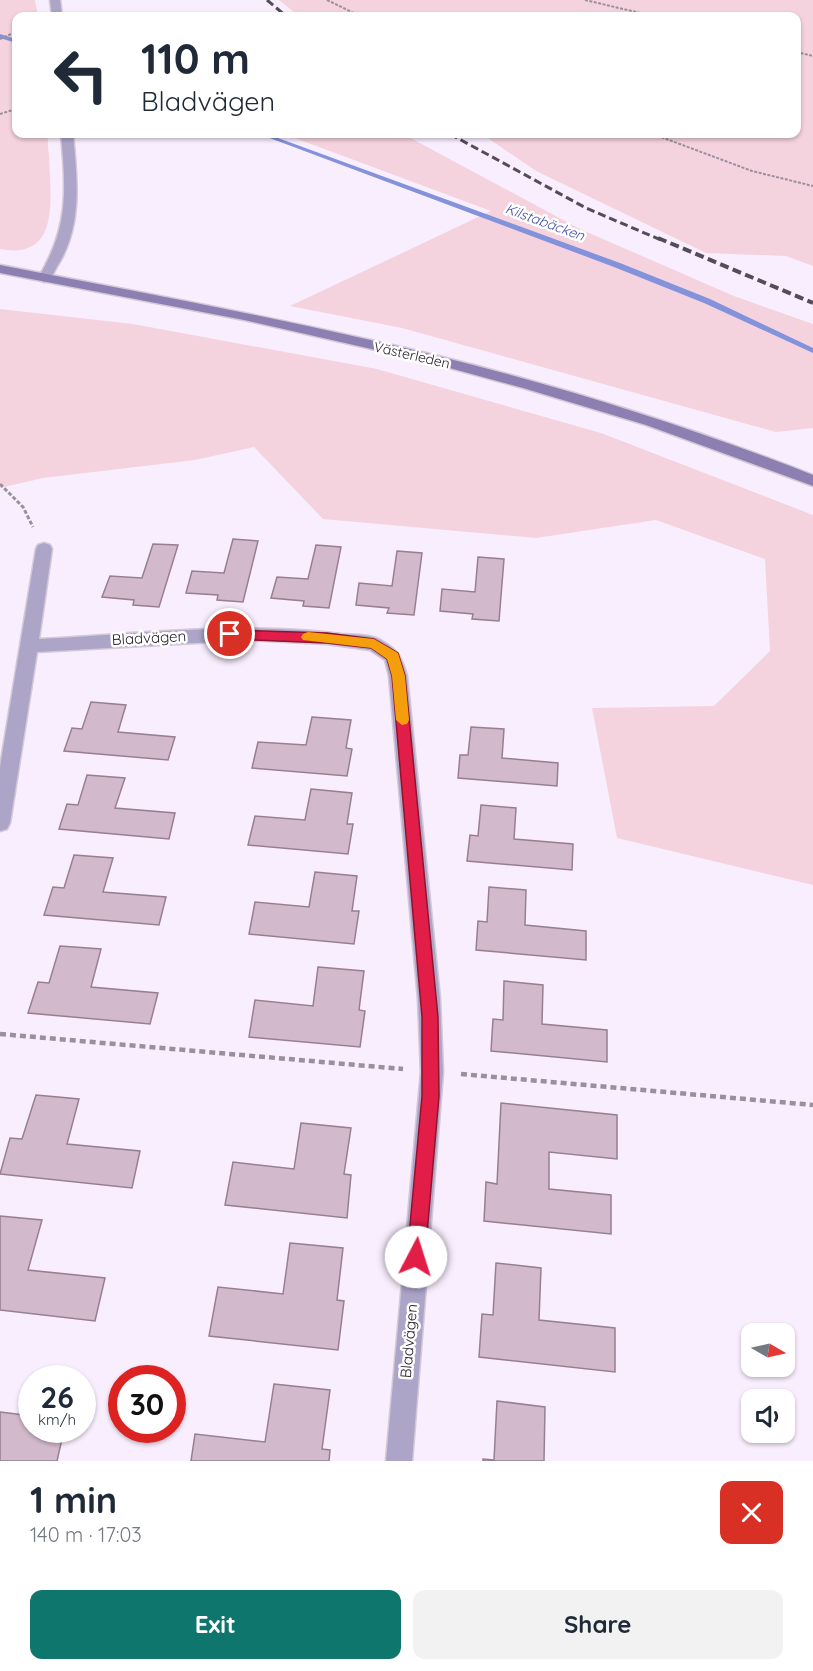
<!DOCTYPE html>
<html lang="en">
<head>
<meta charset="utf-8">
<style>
	:root { --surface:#fff; --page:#f2f2f3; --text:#1f2937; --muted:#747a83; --accent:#0f766e }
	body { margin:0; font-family:Quicksand,sans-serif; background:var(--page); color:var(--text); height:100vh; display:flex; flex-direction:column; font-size:22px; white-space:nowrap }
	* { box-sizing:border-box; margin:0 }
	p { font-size:20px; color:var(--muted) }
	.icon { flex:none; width:33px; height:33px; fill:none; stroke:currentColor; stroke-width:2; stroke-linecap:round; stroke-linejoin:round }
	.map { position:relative; height:1461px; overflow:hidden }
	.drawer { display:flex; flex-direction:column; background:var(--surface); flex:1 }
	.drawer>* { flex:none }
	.guide { position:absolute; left:12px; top:12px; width:789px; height:126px; border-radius:12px; box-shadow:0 2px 4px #0004; background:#fff; color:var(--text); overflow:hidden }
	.needle { width:39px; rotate:99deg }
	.buttons { position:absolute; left:741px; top:1323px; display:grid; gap:12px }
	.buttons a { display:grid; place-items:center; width:54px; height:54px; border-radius:12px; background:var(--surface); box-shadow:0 2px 4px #0004; font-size:30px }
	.speed { position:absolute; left:18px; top:1365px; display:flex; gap:12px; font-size:30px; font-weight:700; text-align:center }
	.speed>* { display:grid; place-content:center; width:78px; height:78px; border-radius:50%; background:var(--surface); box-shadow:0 2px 4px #0004; line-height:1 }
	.speed small { font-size:15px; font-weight:400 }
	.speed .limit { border:9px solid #d22; background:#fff; color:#111 }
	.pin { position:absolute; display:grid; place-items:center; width:51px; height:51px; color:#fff; margin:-26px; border:3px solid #fff; border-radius:50%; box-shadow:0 2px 6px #0007 }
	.me { position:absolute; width:66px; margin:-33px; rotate:5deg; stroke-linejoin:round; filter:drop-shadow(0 0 4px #0008) }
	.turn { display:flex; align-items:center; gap:21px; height:126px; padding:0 30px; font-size:27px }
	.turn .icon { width:78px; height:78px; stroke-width:2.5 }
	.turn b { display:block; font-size:42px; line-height:51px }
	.round { display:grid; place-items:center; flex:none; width:63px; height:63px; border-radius:12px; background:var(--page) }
	.summary { display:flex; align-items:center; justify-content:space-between; height:102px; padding:0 30px }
	h1 { font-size:36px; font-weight:700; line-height:45px }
	.primary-button { display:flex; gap:12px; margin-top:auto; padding:12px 30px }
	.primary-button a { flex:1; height:69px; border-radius:12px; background:var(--accent); color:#fff; font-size:24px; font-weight:700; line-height:69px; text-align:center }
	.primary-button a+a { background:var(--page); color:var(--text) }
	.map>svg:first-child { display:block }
</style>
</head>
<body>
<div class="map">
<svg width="813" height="1461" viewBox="0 0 813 1461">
	<rect width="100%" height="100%" fill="#f9eefe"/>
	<path fill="#f5d3de" d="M0,0H35L38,16H16V134H49C47,139 48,148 49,155C50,195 62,261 0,249Z
		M279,0H813V266L786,256L706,253L536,171L482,134H796V16H299Z
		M284,134H403L580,229L734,296L813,324V428L776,432L402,328L290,306L491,211Z
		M0,309L133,324L377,369L601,433L813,515V885L617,838L592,708L714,706L770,651L765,559L656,520L536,538L323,519L254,447L195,460L43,478L0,488Z"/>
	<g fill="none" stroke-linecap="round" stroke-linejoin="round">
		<path fill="#8292db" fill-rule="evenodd" d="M0,34L16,39V43L0,38Z
			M259,134H267L620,263L710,299L813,348V353L704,303L614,267Z"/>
	</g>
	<path fill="#d3b9cc" stroke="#977f91" stroke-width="1.5" d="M233,539L258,541L243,602L217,600L218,595L186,593L192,571L224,573Z
		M153,544L178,545L159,607L133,605L134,600L102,597L110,576L142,578Z
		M316,545L341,547L329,608L303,606L304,601L271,598L277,577L308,579Z
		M397,551L422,553L414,615L387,613L389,608L356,605L359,583L392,586Z
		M478,557L504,559L499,621L472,619L473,614L440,611L442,589L475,592Z
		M91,702L126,705L118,732L175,737L168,760L64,751L72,728L82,729Z
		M312,717L351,720L346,748L352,749L347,776L252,768L258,742L306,745Z
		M471,727L504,729L502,758L558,763L557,786L458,778L460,755H468Z
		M87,775L125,778L115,808L175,813L169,839L59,829L67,804L78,805Z
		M311,789L352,793L347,824H353L348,854L248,845L255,816L305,820Z
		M481,805L516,808L514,839L573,844L572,870L467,861L470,835L478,836Z
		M74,855L113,858L103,892L166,897L159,925L44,915L53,887L64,888Z
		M315,872L357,876L352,911H359L354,944L249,934L255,902L309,907Z
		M489,887L526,890L525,925L586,931V960L476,950L478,921L487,922Z
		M60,946L101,949L91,987L158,993L150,1024L28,1013L38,982L49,983Z
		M318,967L364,971L359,1010L365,1011L360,1047L249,1037L255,1000L313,1006Z
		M504,981L543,985L542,1024L607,1030V1062L491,1051L493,1019L503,1020Z
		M36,1095L79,1099L67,1144L140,1151L132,1188L0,1174L10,1138L22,1139Z
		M501,1103L617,1115V1159L549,1152V1189L611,1195V1234L484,1221L486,1182L497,1184Z
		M301,1123L351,1128L344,1174L351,1175L347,1218L225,1205L233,1162L294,1169Z
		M0,1216L42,1220L28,1270L105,1278L95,1321L0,1310Z
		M290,1243L343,1248L337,1300L344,1301L338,1350L209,1336L218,1287L283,1294Z
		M496,1263L541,1268L539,1320L615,1328V1372L479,1357L482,1314L493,1315Z
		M274,1384L330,1390L322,1449L330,1450L329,1461H191L195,1434L265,1442Z
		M497,1401L545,1407L544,1461H483V1459L494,1460Z
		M0,1412L32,1416V1430H64L57,1461H0Z"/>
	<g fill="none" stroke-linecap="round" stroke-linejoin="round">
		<g stroke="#d3c9d8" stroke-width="3">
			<path id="street" d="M50,0H60L62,16H52Z
				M61,134H73C77,178 83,225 58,265C54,271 52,280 44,282L38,278C69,228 66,190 61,134Z
				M44,543L50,545L52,549L39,639C139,634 241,621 341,634C354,635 371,634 382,641C398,650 402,658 407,676L440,999L443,1072L412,1461H386L421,1072L418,999L389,676L385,660L370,650L327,644L248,640L37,652L10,823L7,829L0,831V767L36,549L38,545Z"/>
		</g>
		<g stroke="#d3c9d8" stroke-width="3">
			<path id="secondary" d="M0,265C122,289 244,311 366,339C518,373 668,418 813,475V486L646,425L523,388L424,361L244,320L0,273Z"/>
		</g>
		<path stroke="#99909d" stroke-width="2" stroke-dasharray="3 1.5" stroke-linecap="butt" d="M327,0L360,16
			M585,0L653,16
			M0,39L11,34
			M796,52L813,56
			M0,114L16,109
			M653,134L752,171L813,186"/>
		<path stroke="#99909d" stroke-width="3" stroke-dasharray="4 2" stroke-linecap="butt" d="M0,484L23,507L33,527"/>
		<path stroke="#99909d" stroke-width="4.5" stroke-dasharray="6 4" stroke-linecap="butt" d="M0,1034L403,1069
			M461,1074L813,1105"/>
		<use href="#street" fill="#aca5c8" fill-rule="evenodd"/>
		<use href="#secondary" fill="#8b80b1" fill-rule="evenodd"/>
		<path stroke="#544c58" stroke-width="3" stroke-dasharray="8 4" stroke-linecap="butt" d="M267,0L286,16
			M450,134L586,208L661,240"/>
		<path stroke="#544c58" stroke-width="4" stroke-dasharray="9 4.5" stroke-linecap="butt" d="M658,238L813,303"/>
	</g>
	<path fill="#e11d48" stroke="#92132f" stroke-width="1.5" d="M230,630L327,633L374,639L398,653L405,676L438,1017L439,1096L425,1257L422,1263L416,1266L409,1263L407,1257L422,1096V1017L392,676L387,659L371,648L327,643L230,639L224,634Z"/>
	<path fill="#f59e0b" d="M308,632L374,639L398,653L405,676L409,720L407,724L402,725L396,720L392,676L387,659L371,648L303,640L301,637L303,634Z"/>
	<g text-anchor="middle" stroke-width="5" stroke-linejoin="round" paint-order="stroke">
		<g font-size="14" font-style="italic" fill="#414da4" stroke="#fff">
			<text transform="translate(545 222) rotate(20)" y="5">Kilstabäcken</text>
		</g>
		<g font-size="14" fill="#28212b" stroke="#fff">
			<text transform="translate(412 355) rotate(13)" y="5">Västerleden</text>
		</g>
		<g font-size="15" fill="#28212b" stroke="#fff">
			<text transform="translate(149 638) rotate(-3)" y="5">Bladvägen</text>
			<text transform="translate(409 1341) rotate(-85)" y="5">Bladvägen</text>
		</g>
	</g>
</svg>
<div class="buttons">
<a><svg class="needle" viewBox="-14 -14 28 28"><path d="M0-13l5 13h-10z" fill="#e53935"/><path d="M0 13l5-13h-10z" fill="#747a83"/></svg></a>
<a><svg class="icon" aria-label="sound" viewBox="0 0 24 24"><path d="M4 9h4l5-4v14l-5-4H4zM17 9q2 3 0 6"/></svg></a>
</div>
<div class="speed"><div>26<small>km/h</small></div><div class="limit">30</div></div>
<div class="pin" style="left:230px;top:634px;background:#d93025"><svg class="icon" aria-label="arrive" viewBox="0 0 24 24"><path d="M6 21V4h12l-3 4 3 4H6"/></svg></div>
<svg class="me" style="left:416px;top:1257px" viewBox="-20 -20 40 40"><circle r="19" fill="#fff"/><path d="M0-13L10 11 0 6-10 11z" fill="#e11d48"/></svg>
<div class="guide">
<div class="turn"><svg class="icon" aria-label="left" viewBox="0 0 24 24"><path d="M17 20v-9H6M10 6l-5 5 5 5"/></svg><div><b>110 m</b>Bladvägen</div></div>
</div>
</div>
<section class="drawer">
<div class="summary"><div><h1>1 min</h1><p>140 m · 17:03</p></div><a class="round" style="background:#d93025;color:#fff"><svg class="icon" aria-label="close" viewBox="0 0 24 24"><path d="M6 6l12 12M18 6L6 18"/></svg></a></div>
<div class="primary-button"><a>Exit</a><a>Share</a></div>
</section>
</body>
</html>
